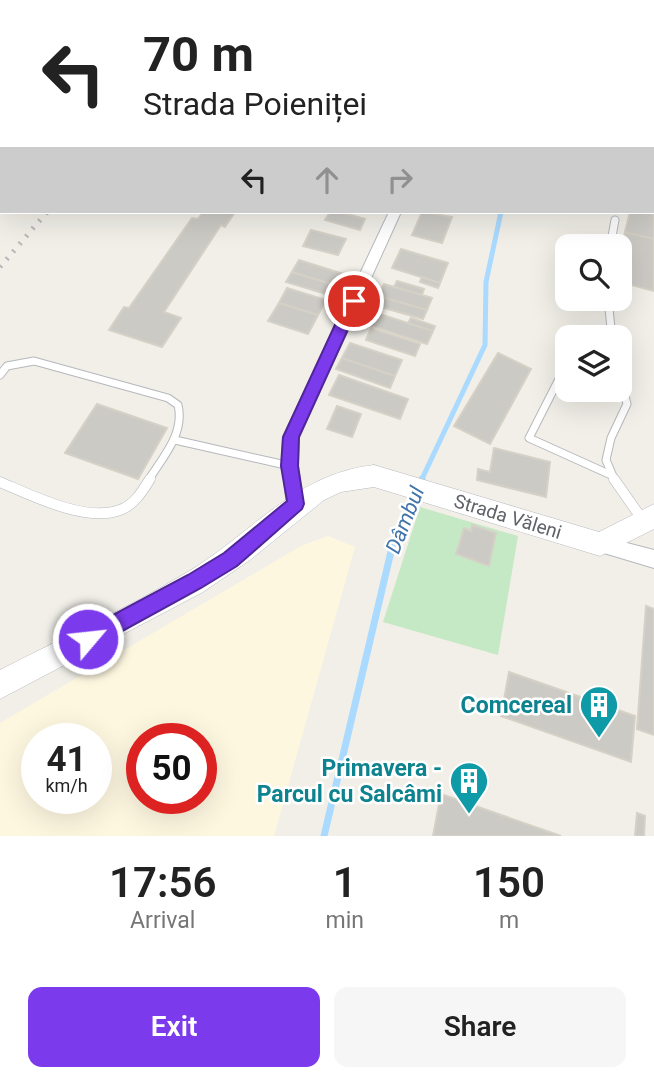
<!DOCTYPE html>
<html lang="en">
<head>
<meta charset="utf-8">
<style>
	:root { --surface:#fff; --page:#f6f6f6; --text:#222; --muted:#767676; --accent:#7c3aed }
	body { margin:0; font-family:Roboto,sans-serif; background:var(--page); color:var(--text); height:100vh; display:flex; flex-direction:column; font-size:26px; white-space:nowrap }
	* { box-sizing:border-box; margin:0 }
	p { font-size:23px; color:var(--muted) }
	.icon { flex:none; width:38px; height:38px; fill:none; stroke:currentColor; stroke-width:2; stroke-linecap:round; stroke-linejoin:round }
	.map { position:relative; height:836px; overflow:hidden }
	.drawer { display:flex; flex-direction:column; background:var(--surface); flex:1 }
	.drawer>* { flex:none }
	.guide { position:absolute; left:0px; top:0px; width:654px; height:214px; box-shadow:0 7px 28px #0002; background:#fff; color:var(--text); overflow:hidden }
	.tools { position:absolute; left:555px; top:234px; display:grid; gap:14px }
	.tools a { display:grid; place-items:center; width:77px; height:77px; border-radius:14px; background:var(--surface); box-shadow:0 7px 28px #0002; font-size:35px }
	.speed { position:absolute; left:21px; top:723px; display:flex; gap:14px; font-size:35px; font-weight:700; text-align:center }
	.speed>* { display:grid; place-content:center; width:91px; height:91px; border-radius:50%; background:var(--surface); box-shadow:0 7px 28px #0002; line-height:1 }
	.speed small { font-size:18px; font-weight:400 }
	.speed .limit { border:10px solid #d22; background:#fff; color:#111 }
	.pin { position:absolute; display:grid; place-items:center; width:60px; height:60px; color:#fff; margin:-30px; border:4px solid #fff; border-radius:50%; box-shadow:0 2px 7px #0007 }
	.me { position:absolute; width:77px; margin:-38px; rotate:62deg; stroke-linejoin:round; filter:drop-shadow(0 0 5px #0008) }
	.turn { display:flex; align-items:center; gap:24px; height:147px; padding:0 28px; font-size:32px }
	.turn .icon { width:91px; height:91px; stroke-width:2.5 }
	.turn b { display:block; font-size:49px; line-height:60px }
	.lanes { display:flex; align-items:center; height:66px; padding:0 28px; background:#0003; justify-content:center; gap:35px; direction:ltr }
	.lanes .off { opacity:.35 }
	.eta { display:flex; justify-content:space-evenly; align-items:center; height:119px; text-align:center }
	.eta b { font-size:42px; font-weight:600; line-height:49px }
	.button { display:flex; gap:14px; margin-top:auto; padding:14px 28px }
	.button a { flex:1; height:80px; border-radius:14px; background:var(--accent); color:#fff; font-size:28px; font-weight:600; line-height:80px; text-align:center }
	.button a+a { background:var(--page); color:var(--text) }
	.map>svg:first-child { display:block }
</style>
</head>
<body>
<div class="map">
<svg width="654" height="836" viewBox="0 0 654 836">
	<rect width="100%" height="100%" fill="#f1efe8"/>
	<path fill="#fef7e0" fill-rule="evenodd" d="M328,536L355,547L274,836H0V723L301,546ZM37,738H96V798H37ZM142,738H201V798H142Z"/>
	<path fill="#c5e8c5" d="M420,507L518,536L498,655L383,622Z"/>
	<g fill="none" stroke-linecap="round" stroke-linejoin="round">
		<path stroke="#aadaff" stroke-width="5" d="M421,481L485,345L486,282L501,212"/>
		<path stroke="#aadaff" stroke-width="7" d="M420,484L422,479
			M324,836L393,543L415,494"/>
	</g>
	<path fill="#cccac5" stroke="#d6d1c6" stroke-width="2" d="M653,190L654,239L625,232L630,212H653Z
		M203,212H235L225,227L221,225L164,312L181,318L162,347L109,330L124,307L129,308L192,218L198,219Z
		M330,212H340L365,219L360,230L325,220Z
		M422,212L452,217L442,243L412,235Z
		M311,230L346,239L338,255L303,246Z
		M625,232L654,239V291L620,282V259Z
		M401,249L448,263L440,283L392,268Z
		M299,260L347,275L341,287L292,272Z
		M292,272L341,287L336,297L286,282Z
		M422,277L440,283L438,288L420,282Z
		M397,281L424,289L422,295L394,287Z
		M384,284L432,298L427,310L378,296Z
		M287,288L326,300L318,315L279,303Z
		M378,296L427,310L423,319L374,305Z
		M279,303L318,315L308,334L268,321Z
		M370,311L433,331L427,344L363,323Z
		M411,318L435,326L433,331L408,323Z
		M371,328L420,344L415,356L366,340Z
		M350,343L402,360L395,376L342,358Z
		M498,353L531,369L490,444L454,426Z
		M342,358L395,376L390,388L336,369Z
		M339,375L408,399L400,419L329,395Z
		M97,404L167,428L138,479L65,453Z
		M337,406L361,414L352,437L327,429Z
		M494,448L550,462L546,497L477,480L478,469L490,472Z
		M472,525L496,533L489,566L456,554L464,528L471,531Z
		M646,606L654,609V735L637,729Z
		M509,672L635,716L631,762L501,716Z
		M441,794L561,836H433Z
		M637,813L645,816L644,836H635Z"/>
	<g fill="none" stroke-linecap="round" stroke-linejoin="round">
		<g stroke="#b5b8bc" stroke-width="9">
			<path id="lane-far1" d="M610,247L615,220
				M608,299L612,338
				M0,375L7,366L34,361L168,398L178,405C185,434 162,458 148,481
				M567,376L561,375L529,438L611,475
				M175,440L290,466
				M615,481L606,460L611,438L627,404L620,375"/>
		</g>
		<g stroke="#b5b8bc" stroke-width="11">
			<path id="lane" d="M614,479L642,519
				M0,482C31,495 86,523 120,510C134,505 142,492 150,479"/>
		</g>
		<g stroke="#b5b8bc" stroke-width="2">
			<path id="street" d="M487,0H497L486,2Z
				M597,0H615L616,2H598Z
				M653,7H654V13H653Z
				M653,59H654V65H653Z
				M653,118H654V126H653Z
				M389,212H401L299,437L298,466L303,504L301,510L295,512L289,510L287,504L282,466L283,437Z
				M600,536L654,550V568L594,550L591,544L594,538Z"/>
		</g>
		<g stroke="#b6babf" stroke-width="1">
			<path id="secondary" d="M374,465L599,532L654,504V529L600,556L374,487L341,492L324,500L250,560L203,592L0,699V670C62,638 126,609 186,573C252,534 294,474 374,465Z"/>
		</g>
		<use href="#lane-far1" stroke="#fff" stroke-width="7"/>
		<use href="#lane" stroke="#fff" stroke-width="10"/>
		<use href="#street" fill="#fff" fill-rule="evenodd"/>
		<use href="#secondary" fill="#fff" fill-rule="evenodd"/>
		<path stroke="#b6b7b8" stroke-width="3.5" stroke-dasharray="1 6" stroke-linecap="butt" d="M118,2L120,0"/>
		<path stroke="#b6b7b8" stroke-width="5" stroke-dasharray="2 8" stroke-linecap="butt" d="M0,267L47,212"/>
	</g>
	<path fill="#7c3aed" stroke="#51269a" stroke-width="2" d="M354,296L361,301L299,437L298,466L304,504L302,509L237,566L201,588L95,646L88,649L81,646L78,639L81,632L188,575L224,553L287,501L281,466L283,437L346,301Z"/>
	<defs>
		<g id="building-pin" transform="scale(2.0125)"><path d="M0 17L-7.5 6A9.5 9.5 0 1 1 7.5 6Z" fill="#0f9aa8" stroke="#fff"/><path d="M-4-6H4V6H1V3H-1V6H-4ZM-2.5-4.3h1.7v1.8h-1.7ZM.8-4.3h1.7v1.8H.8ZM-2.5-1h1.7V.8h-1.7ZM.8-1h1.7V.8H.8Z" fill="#fff"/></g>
	</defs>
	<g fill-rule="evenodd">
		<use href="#building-pin" x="599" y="705"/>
		<use href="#building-pin" x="469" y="781"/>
	</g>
	<g text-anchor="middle" stroke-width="5" stroke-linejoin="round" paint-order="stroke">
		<g font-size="19" fill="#5f6368" stroke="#fff">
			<text transform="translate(508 516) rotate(17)" y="7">Strada Văleni</text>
		</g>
		<g font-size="21" font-style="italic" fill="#4174aa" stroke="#fff">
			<text transform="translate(405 520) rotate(-68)" y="7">Dâmbul</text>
		</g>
		<g font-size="23" font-weight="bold" fill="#0d838f" stroke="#fff" text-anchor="end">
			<text x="572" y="713">Comcereal</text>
			<text x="442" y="776">Primavera -<tspan x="442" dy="26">Parcul cu Salcâmi</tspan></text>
		</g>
	</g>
</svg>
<div class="tools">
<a><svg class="icon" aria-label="search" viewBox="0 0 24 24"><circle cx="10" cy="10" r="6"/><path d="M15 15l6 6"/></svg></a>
<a><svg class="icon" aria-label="layers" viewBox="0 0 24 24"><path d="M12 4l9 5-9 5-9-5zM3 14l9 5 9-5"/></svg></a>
</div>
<div class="speed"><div>41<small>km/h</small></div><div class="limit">50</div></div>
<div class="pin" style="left:354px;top:301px;background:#d93025"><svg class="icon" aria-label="arrive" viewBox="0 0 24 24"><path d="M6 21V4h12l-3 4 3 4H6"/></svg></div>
<svg class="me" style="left:88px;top:639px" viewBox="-20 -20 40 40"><circle r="17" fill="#7c3aed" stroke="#fff" stroke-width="3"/><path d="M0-11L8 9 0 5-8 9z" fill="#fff"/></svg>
<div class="guide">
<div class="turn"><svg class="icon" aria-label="left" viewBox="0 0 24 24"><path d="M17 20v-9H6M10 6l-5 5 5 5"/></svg><div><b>70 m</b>Strada Poieniței</div></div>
<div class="lanes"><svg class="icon" aria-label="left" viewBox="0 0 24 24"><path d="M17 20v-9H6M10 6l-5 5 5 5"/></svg><svg class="icon off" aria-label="ahead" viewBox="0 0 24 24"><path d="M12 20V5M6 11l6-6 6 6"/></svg><svg class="icon off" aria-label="right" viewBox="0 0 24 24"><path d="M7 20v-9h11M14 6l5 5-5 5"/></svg></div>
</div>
</div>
<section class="drawer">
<div class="eta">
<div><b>17:56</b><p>Arrival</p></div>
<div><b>1</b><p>min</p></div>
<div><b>150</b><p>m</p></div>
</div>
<div class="button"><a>Exit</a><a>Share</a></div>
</section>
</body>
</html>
